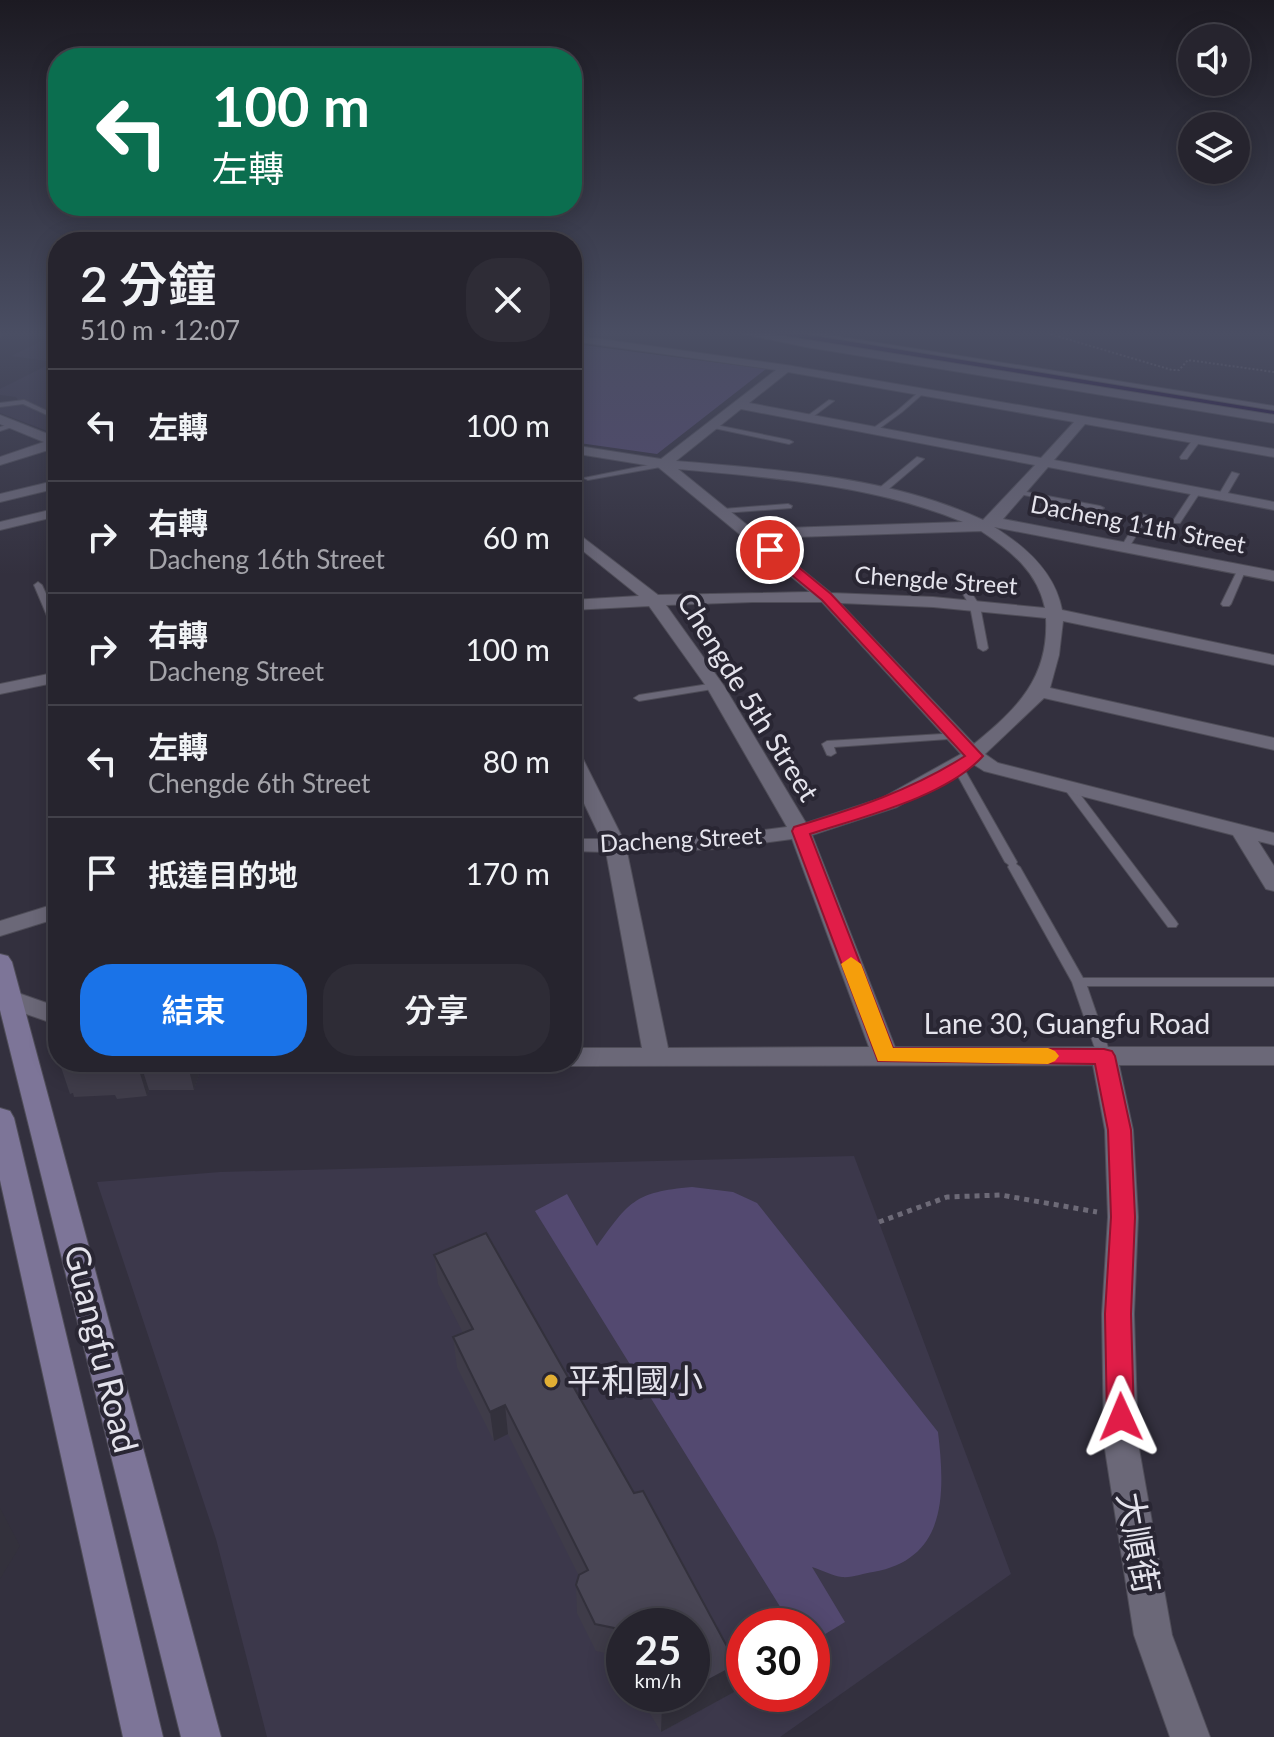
<!DOCTYPE html>
<html lang="zh-TW">
<head>
<meta charset="utf-8">
<style>
	:root { --surface:#26242e; --page:#2e2c36; --text:#f1f3f6; --muted:#a4a4aa; --line:#42414a; --accent:#1a73e8 }
	body { margin:0; font-family:Lato,"Noto Sans TC",sans-serif; background:var(--page); color:var(--text); height:100vh; display:flex; flex-direction:column; font-size:30px; white-space:nowrap }
	* { box-sizing:border-box; margin:0 }
	p { font-size:26px; color:var(--muted) }
	.icon { flex:none; width:44px; height:44px; fill:none; stroke:currentColor; stroke-width:2; stroke-linecap:round; stroke-linejoin:round }
	.map { position:relative; flex:1; overflow:hidden }
	.details { position:absolute; left:48px; top:232px; width:534px; height:840px; display:flex; flex-direction:column; background:var(--surface); border-radius:32px; box-shadow:0 4px 20px #0003,0 0 0 2px var(--line) }
	.details>* { flex:none }
	.hud { position:absolute; left:48px; top:48px; width:534px; height:168px; border-radius:32px; box-shadow:0 4px 20px #0003,0 0 0 2px var(--line); background:#0b6e4f; color:#fff; overflow:hidden }
	.fabs { position:absolute; left:1178px; top:24px; display:grid; gap:16px }
	.fabs a { display:grid; place-items:center; width:72px; height:72px; border-radius:50%; background:var(--surface); box-shadow:0 4px 20px #0003,0 0 0 2px var(--line); font-size:40px }
	.speed { position:absolute; left:606px; top:1608px; display:flex; gap:16px; font-size:40px; font-weight:700; text-align:center }
	.speed>* { display:grid; place-content:center; width:104px; height:104px; border-radius:50%; background:var(--surface); box-shadow:0 4px 20px #0003,0 0 0 2px var(--line); line-height:1 }
	.speed small { font-size:20px; font-weight:400 }
	.speed .limit { border:12px solid #d22; background:#fff; color:#111 }
	.pin { position:absolute; display:grid; place-items:center; width:68px; height:68px; color:#fff; margin:-34px; border:4px solid #fff; border-radius:50%; box-shadow:0 2px 8px #0007 }
	.me { position:absolute; width:88px; margin:-44px; rotate:359deg; stroke-linejoin:round; filter:drop-shadow(0 0 6px #0008) }
	.turn { display:flex; align-items:center; gap:28px; height:168px; padding:0 32px; font-size:36px }
	.turn .icon { width:104px; height:104px; stroke-width:2.5 }
	.turn b { display:block; font-size:56px; line-height:68px }
	.round { display:grid; place-items:center; flex:none; width:84px; height:84px; border-radius:32px; background:var(--page) }
	.summary { display:flex; align-items:center; justify-content:space-between; height:136px; padding:0 32px }
	h1 { font-size:48px; font-weight:600; line-height:60px }
	.action { display:flex; gap:16px; margin-top:auto; padding:16px 32px }
	.action a { flex:1; height:92px; border-radius:32px; background:var(--accent); color:#fff; font-size:32px; font-weight:600; line-height:92px; text-align:center }
	.action a+a { background:var(--page); color:var(--text) }
	ul { padding:0; list-style:none }
	li { display:flex; align-items:center; gap:24px; height:112px; padding:0 32px; border-top:2px solid var(--line) }
	li div { flex:1 }
	li b { display:block; font-size:30px }
	li em { font-style:normal }
	.map>svg:first-child { display:block }
</style>
</head>
<body>
<div class="map">
<svg width="1274" height="1737" viewBox="0 0 1274 1737">
	<rect width="100%" height="100%" fill="#33303e"/>
	<path fill="#3c384b" fill-rule="evenodd" d="M58,333V435L0,413V407L19,402L16,397L0,395V389L54,362L11,356Z
		M854,1156L1011,1574L780,1737H267L216,1539L97,1182L220,1172ZM624,1626H692V1694H624ZM744,1626H812V1694H744Z"/>
	<path fill="#534970" d="M582,345L766,369L657,454L572,442V349Z
		M692,1187L733,1192L757,1203L938,1432C945,1492 948,1559 873,1572C864,1573 852,1578 842,1577C833,1576 822,1570 812,1567L845,1622L812,1642V1626H792L535,1211L567,1194L597,1246C629,1202 634,1192 692,1187Z"/>
	<g fill="none" stroke-linecap="round" stroke-linejoin="round">
		<path fill="#1d0b3c" fill-rule="evenodd" d="M766,332H793L1274,410V418L772,336Z"/>
		<g stroke="#4f4d58" stroke-width="2">
			<path id="service" d="M797,332H810L1274,406V410Z
				M921,390L926,391L902,412L876,431H872V429L897,411Z
				M24,400L58,416V420L23,404L0,407V403Z
				M829,400L834,401L810,419H806V417Z
				M13,423L15,424V426L0,431V427Z
				M711,424L789,440L793,442L789,444L709,427V425Z
				M1194,438L1201,440L1187,459H1181L1180,457Z
				M917,457L924,459L884,493H878V489Z
				M663,462H666V466L588,480L584,478Z
				M1232,472L1239,474L1225,498H1219L1218,496Z
				M1194,489L1201,491L1180,523H1174L1173,521Z
				M1016,490L1100,506L1104,508L1100,510L1019,494H1016Z
				M788,504L792,506L791,508L723,513L719,511L723,509Z
				M1141,514L1148,516L1128,549H1122L1121,547Z
				M1242,566L1246,569L1231,604L1229,606H1223L1221,604L1238,569Z
				M958,576L961,577L980,606L988,648L986,650L983,651L978,648L970,606L954,579Z
				M38,582L42,585L58,620V633L53,630L34,585Z
				M715,683L720,686L719,688L639,701L634,698L639,695Z
				M959,733L963,734L964,736L963,738L834,747L836,753L831,756L827,755L822,744L827,741Z
				M958,764L963,767L1017,862L1016,864L1020,867L1083,978H1274V986H1087L1111,1056L1109,1060H1099L1072,982L1008,867L1009,865L1005,862L953,767Z
				M1069,784L1073,785L1176,921L1178,924L1176,927H1168L1063,787Z"/>
		</g>
		<g stroke="#4f4d58" stroke-width="2">
			<path id="minor" d="M735,332H758L1274,415V423L806,347Z
				M572,335L786,365L1274,449V457L1085,424L1054,460L1274,502V510L1048,467L1003,519L1274,571V581L994,527C1025,546 1055,572 1062,610L1274,655V665L1063,621L1059,655L1050,688L1274,738V750L1044,698L985,754L998,763L1274,833V845L1258,841L1274,866V891L1266,889L1233,835L984,771L973,764L897,807L812,835L895,1047H1274V1065H1119L1133,1130L1138,1217L1134,1314L1138,1443L1172,1635L1210,1737H1170L1134,1635L1104,1443L1102,1314L1108,1217L1105,1130L1093,1065L572,1066L562,1062H572V1048H642L606,852L572,851V839H601L572,778V751L582,757L623,839L717,836L787,827L706,686L649,606L572,610V600L639,596L572,542V529L658,595L810,592L658,467L572,453V445L661,459L776,370L572,341ZM788,372L1074,422L1041,458L749,403ZM741,409L1035,465L983,520C889,476 778,470 676,461ZM678,469C774,478 873,485 963,522L752,529ZM981,531C1011,551 1037,571 1045,608L933,597L831,593L763,538ZM753,602H822L961,754L882,798L806,823L724,686L666,605ZM840,603L933,607L1046,618C1049,678 1017,709 974,744ZM792,839L869,1047L668,1048L627,852L717,849Z
				M0,415L58,438V447L0,465V457L44,442L0,424Z
				M58,480V488L0,502V494Z
				M58,508V516L0,530V522Z
				M58,672V682L0,694V684Z
				M58,903V918L0,936V921Z
				M0,980L9,982L21,994L58,1007V1025L3,1006L0,1003Z"/>
		</g>
		<g stroke="#4f4d58" stroke-width="2">
			<path id="secondary" d="M0,332H7L0,336Z
				M0,954L8,956L12,962L221,1737H181L0,1010Z
				M0,1108L10,1111L14,1118L163,1737H123L0,1180Z"/>
		</g>
		<path stroke="#6d6a77" stroke-width="2" stroke-dasharray="2 2" stroke-linecap="butt" d="M1043,332L1172,370H1179L1188,360L1274,372"/>
		<path stroke="#6d6a77" stroke-width="5" stroke-dasharray="5 5" stroke-linecap="butt" d="M879,1222L947,1197L1001,1195L1097,1212"/>
		<use href="#service" fill="#6b6878" fill-rule="evenodd"/>
		<use href="#minor" fill="#6b6878" fill-rule="evenodd"/>
		<use href="#secondary" fill="#7d7598" fill-rule="evenodd"/>
	</g>
	<path fill="#3f3c49" d="M60,1062H201L202,1065L194,1090H149L147,1096L117,1099L115,1095L74,1097L73,1093L70,1094L60,1064Z
		M434,1255L734,1692L661,1732L638,1694H692L624,1626V1671L614,1655L596,1651L577,1613L576,1585L579,1576L508,1434L494,1441L457,1367L453,1337L463,1333L438,1284Z"/>
	<path fill="#33313c" d="M140,1062L149,1090L147,1096L138,1067Z
		M187,1062H201L202,1065L194,1090Z
		M505,1405L508,1434L494,1441L490,1412Z
		M0,1508L20,1546L0,1579Z
		M737,1665L734,1692L661,1732L662,1705L682,1694H692V1689Z"/>
	<path fill="#494655" stroke="#33313c" stroke-width="2" d="M60,1062H140L138,1067L108,1070V1065L64,1068L65,1064H60Z
		M486,1233L634,1493L643,1491L737,1665L692,1689V1626H624V1644L614,1628L595,1624L576,1585L579,1575L588,1570L505,1405L490,1412L453,1337L473,1329L434,1255Z
		M655,1694H682L662,1705Z"/>
	<linearGradient id="sky" x2="0" y2="1"><stop stop-color="#1c1a22"/><stop offset="0.58" stop-color="#4a4e63"/><stop offset="1" stop-color="#4a4e63" stop-opacity="0"/></linearGradient>
	<rect width="1274" height="575" fill="url(#sky)"/>
	<path fill="#e11d48" stroke="#92132f" stroke-width="2" d="M765,547H774L831,594L983,756C946,797 862,817 810,834L893,1048L1104,1049L1112,1051L1115,1056L1131,1130L1135,1217L1131,1314L1134,1417L1130,1426L1121,1430L1111,1426L1107,1417L1105,1314L1111,1217L1108,1130L1095,1064L878,1061L792,831L794,827C854,809 912,790 965,756L822,600L765,553Z"/>
	<path fill="#f59e0b" d="M851,957L861,964L893,1048H1048L1055,1051L1059,1056L1055,1061L1048,1064L878,1061L841,964Z"/>
	<circle fill="#e2af34" stroke="#292633" stroke-width="3" cx="551" cy="1381" r="8"/>
	<g text-anchor="middle" stroke-width="8" stroke-linejoin="round" paint-order="stroke">
		<g font-size="24" fill="#e4e3ec" stroke="#292633">
			<text transform="translate(1138 525) rotate(11)" y="8">Dacheng 11th Street</text>
			<text transform="translate(936 581) rotate(4)" y="8">Chengde Street</text>
			<text transform="translate(681 840) rotate(-3)" y="8">Dacheng Street</text>
		</g>
		<g font-size="28" fill="#e4e3ec" stroke="#292633">
			<text transform="translate(748 697) rotate(58)" y="10">Chengde 5th Street</text>
			<text x="1067" y="1034">Lane 30, Guangfu Road</text>
		</g>
		<g font-size="34" fill="#e4e3ec" stroke="#292633">
			<text transform="translate(101 1349) rotate(76)" y="12">Guangfu Road</text>
			<text transform="translate(1138 1543) rotate(80)" y="12">大順街</text>
		</g>
		<g font-size="34" fill="#e4e3ec" stroke="#292633" text-anchor="start">
			<text x="567" y="1393">平和國小</text>
		</g>
	</g>
</svg>
<div class="fabs">
<a><svg class="icon" aria-label="sound" viewBox="0 0 24 24"><path d="M4 9h4l5-4v14l-5-4H4zM17 9q2 3 0 6"/></svg></a>
<a><svg class="icon" aria-label="layers" viewBox="0 0 24 24"><path d="M12 4l9 5-9 5-9-5zM3 14l9 5 9-5"/></svg></a>
</div>
<div class="speed"><div>25<small>km/h</small></div><div class="limit">30</div></div>
<div class="pin" style="left:770px;top:550px;background:#d93025"><svg class="icon" aria-label="arrive" viewBox="0 0 24 24"><path d="M6 21V4h12l-3 4 3 4H6"/></svg></div>
<svg class="me" style="left:1121px;top:1417px" viewBox="-20 -20 40 40"><path d="M0-17L14 15 0 8-14 15z" fill="#e11d48" stroke="#fff" stroke-width="4"/></svg>
<div class="hud">
<div class="turn"><svg class="icon" aria-label="left" viewBox="0 0 24 24"><path d="M17 20v-9H6M10 6l-5 5 5 5"/></svg><div><b>100 m</b>左轉</div></div>
</div>
<section class="details">
<div class="summary"><div><h1>2 分鐘</h1><p>510 m · 12:07</p></div><a class="round"><svg class="icon" aria-label="close" viewBox="0 0 24 24"><path d="M6 6l12 12M18 6L6 18"/></svg></a></div>
<ul>
<li><svg class="icon" aria-label="left" viewBox="0 0 24 24"><path d="M17 20v-9H6M10 6l-5 5 5 5"/></svg><div><b>左轉</b></div><em>100 m</em></li>
<li><svg class="icon" aria-label="right" viewBox="0 0 24 24"><path d="M7 20v-9h11M14 6l5 5-5 5"/></svg><div><b>右轉</b><p>Dacheng 16th Street</p></div><em>60 m</em></li>
<li><svg class="icon" aria-label="right" viewBox="0 0 24 24"><path d="M7 20v-9h11M14 6l5 5-5 5"/></svg><div><b>右轉</b><p>Dacheng Street</p></div><em>100 m</em></li>
<li><svg class="icon" aria-label="left" viewBox="0 0 24 24"><path d="M17 20v-9H6M10 6l-5 5 5 5"/></svg><div><b>左轉</b><p>Chengde 6th Street</p></div><em>80 m</em></li>
<li><svg class="icon" aria-label="arrive" viewBox="0 0 24 24"><path d="M6 21V4h12l-3 4 3 4H6"/></svg><div><b>抵達目的地</b></div><em>170 m</em></li>
</ul>
<div class="action"><a>結束</a><a>分享</a></div>
</section>
</div>
</body>
</html>
